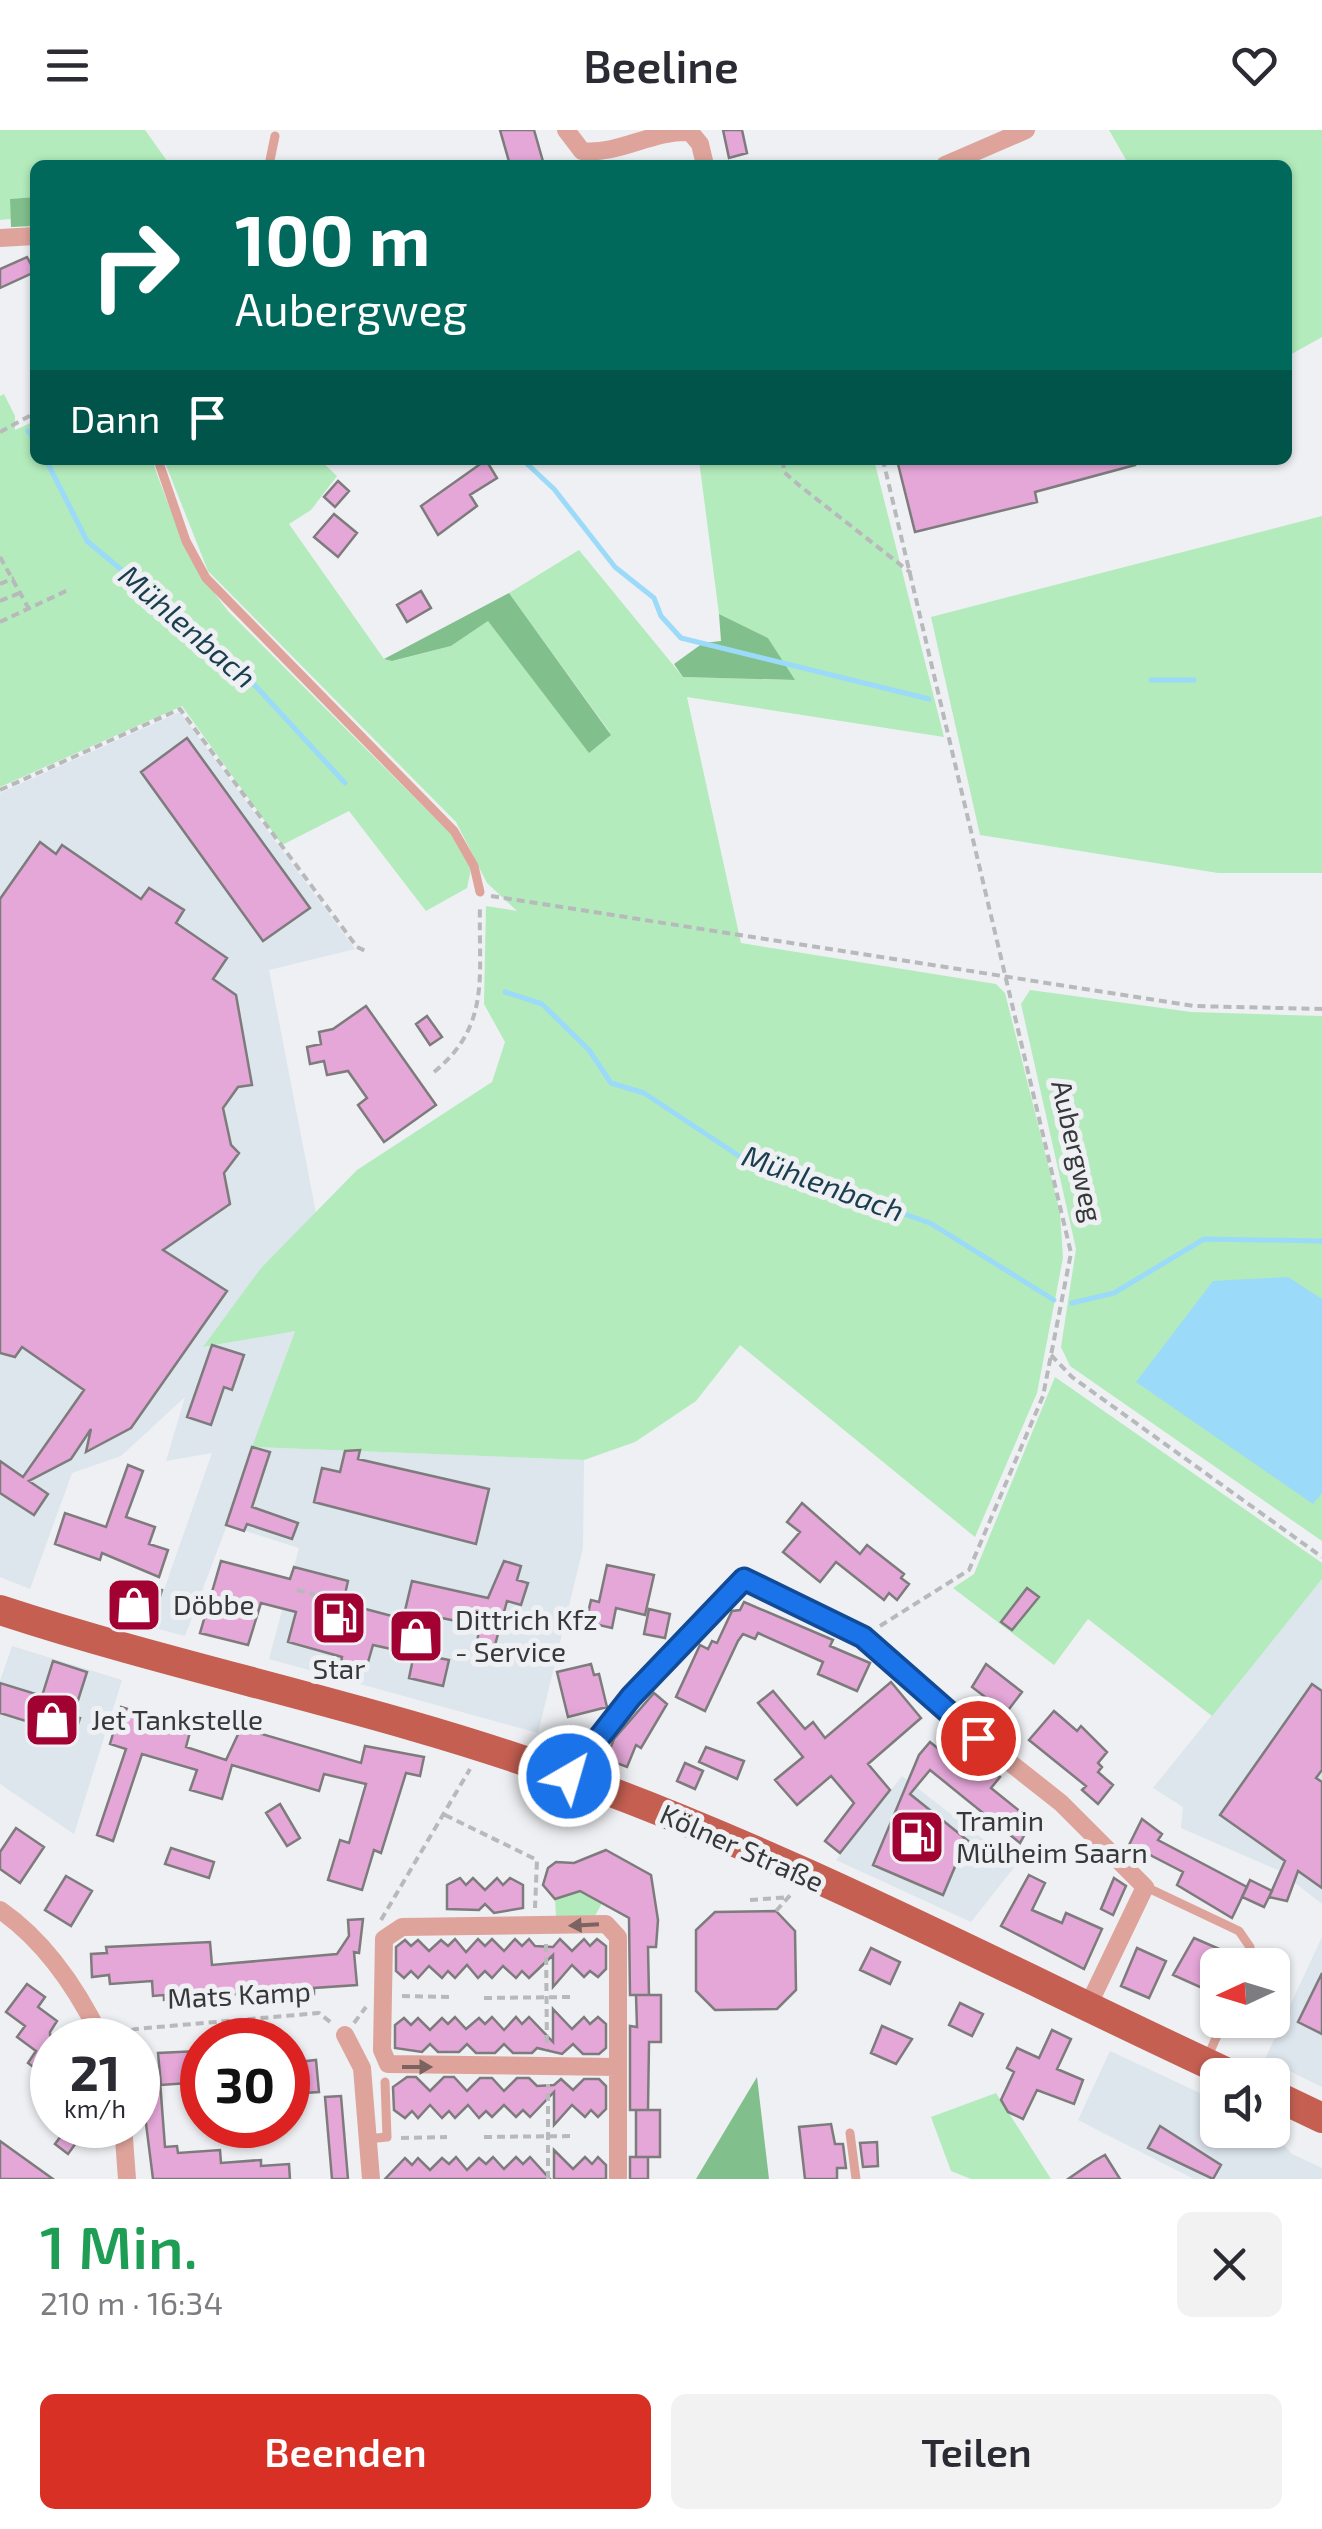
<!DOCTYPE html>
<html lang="de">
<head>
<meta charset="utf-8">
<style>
	:root { --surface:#fff; --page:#f2f2f3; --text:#2b2b33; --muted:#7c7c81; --accent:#d93025 }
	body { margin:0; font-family:"Exo 2",sans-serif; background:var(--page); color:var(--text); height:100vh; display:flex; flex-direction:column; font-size:38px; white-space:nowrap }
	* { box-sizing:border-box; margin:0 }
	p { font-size:32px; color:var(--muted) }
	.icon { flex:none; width:55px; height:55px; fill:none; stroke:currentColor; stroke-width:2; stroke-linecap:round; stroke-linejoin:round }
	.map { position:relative; height:2049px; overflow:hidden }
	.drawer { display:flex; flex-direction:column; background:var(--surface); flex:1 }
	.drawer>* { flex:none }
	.top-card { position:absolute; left:30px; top:30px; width:1262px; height:305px; border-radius:15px; box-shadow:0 2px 8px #0004; background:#00695c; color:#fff; overflow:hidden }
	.needle { width:65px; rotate:266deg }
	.controls { position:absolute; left:1200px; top:1818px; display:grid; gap:20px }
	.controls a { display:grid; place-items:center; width:90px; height:90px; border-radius:15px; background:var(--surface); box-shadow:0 2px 8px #0004; font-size:50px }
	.speed { position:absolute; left:30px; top:1888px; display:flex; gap:20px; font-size:50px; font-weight:700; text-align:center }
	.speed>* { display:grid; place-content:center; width:130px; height:130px; border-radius:50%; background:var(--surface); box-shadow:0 2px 8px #0004; line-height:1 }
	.speed small { font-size:25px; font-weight:400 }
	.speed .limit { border:15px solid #d22; background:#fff; color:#111 }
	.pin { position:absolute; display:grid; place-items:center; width:85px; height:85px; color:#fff; margin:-42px; border:5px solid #fff; border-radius:50%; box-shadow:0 2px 10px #0007 }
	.me { position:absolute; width:110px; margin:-55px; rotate:38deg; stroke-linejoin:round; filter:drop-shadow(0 0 8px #0008) }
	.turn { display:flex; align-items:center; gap:35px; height:210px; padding:0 40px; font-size:45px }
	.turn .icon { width:130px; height:130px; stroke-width:2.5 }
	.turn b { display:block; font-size:70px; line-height:85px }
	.then { display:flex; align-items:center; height:95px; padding:0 40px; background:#0003; gap:20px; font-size:38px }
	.round { display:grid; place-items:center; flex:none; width:105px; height:105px; border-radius:15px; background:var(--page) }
	.headline { display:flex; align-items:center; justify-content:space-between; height:170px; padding:0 40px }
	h1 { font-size:60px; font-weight:600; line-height:75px; color:#1e9e55 }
	.button { display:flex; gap:20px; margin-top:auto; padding:20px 40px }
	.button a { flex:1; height:115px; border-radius:15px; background:var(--accent); color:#fff; font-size:40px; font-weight:600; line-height:115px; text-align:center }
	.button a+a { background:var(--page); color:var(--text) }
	header { display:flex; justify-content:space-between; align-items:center; height:130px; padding:0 40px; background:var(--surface); font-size:45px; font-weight:600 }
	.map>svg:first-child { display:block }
</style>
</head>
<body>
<header><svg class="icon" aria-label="menu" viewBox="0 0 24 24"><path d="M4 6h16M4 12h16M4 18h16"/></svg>Beeline<svg class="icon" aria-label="heart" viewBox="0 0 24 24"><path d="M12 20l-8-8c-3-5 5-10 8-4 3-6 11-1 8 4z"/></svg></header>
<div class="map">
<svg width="1322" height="2049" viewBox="0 0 1322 2049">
	<rect width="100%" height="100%" fill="#eef0f3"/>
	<path fill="#dde5ed" d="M180,582L355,819L269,840L316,1083L261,1138L205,1217L295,1200L253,1317L584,1330L583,1418L538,1603L269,1529L299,1418L227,1395L185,1506L151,1497L212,1323L166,1331L185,1267L121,1326L72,1343L30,1459L0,1447V663Z
		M1322,1449V1774L1280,1741L1181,1698L1183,1677L1153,1658Z
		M12,1516L122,1550L74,1704L0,1654V1551Z
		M902,1646L1016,1735L971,1792L836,1730Z
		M1322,1807V1957L1265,1929Z
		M1110,1921L1217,1971L1218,2000H1271L1292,2024L1322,2038V2049H1194L1078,1990Z"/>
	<path fill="#b3ebbc" d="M0,0H145L170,35H35V67L10,69L11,89L0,90Z
		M1109,0H1322V207L1288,226V35H1129Z
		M4,264L15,286V300L35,291V330H152C172,386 190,434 228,481L450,703L471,739L467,758L426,781L349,681L282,715L182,576L0,657V266Z
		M164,330H320L337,346L311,380L289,394L384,529L393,531L451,516L488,491L611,604L509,463L579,420L683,547L794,550L768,508L719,484L699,330H874L944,607L687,567L741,813L996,854L1005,863L1060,1082L1063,1128L1037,1263L975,1407L740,1215L696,1271L635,1312L584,1330L252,1317L295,1201L203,1217L261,1138L357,1040L492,952L505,912L484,874L486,776L517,781L487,753L456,692L208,441Z
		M1322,386V743H1218L980,705L931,487Z
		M1030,860L1191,882L1322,886V1411L1070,1236L1061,1217L1076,1119L1021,874Z
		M1055,1247L1322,1433V1449L1212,1586L1088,1489L1054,1535L953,1458L974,1444Z
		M580,1761L602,1773L595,1786L556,1787L555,1769Z
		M996,1963L1051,2049H971L951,2041L931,1987Z"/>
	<path fill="#81bf8c" d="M35,67V96L11,97L10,69Z
		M509,463L611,605L589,623L488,491L451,516L392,531L384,529Z
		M719,484L768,508L795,550L683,547L674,534L703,513L721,511Z
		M757,1947L769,2049H696Z"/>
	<path fill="#9bdaf8" d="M1288,1147L1322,1169V1363L1313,1374L1136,1252L1213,1151Z"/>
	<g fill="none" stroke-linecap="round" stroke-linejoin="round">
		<path stroke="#9bdaf8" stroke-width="5" d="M28,301L35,310
			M46,330L87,411L239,538L345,653
			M523,330L554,359L615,437L654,468L661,486L681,508L929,569
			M1151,550H1194
			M505,862L542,874L589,920L611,953L644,963L739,1026L930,1093L1054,1170
			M1072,1173L1114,1163L1204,1109L1322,1111"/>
	</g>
	<path fill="#e4a7d8" stroke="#7d7b7c" stroke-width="2.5" d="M500,0H534L544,35H510Z
		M723,0H742L747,23L729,28Z
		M27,127L35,142L0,158V139Z
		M486,330L497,348L470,365L477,376L438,405L421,376Z
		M897,330H1134L1135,335L1035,362L1037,372L915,402Z
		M338,351L349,361L335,377L324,367Z
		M334,384L357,403L338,427L314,407Z
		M421,461L431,478L407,492L397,475Z
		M187,608L310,778L263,811L141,642Z
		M40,712L56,724L62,715L141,769L149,758L184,780L176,793L227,828L213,849L236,865L252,955L238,957L223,978L231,1015L239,1023L224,1043L230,1074L163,1120L227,1161L131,1298L86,1322L91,1299L71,1329L29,1351L48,1364L34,1385L0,1363V1331L23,1347L84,1260L22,1217L15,1227L0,1223V769Z
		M366,876L436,975L384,1012L358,975L367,968L348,941L327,945L324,931L310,934L307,917L321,914L319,902L333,899Z
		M427,886L442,907L430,915L416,894Z
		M212,1215L244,1225L232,1260L224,1257L211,1295L187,1287Z
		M252,1317L270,1322L252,1377L298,1393L292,1409L247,1394L244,1401L226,1395Z
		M360,1320L358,1329L489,1359L476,1414L314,1372L322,1338L340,1342L345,1321Z
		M128,1335L143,1341L126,1387L155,1397L149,1414L168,1420L159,1447L102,1423L100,1430L55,1414L65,1383L106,1397Z
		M802,1373L860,1424L867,1415L904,1444L901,1448L909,1454L897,1470L889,1463L884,1470L836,1432L820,1452L783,1422L800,1402L787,1392Z
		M221,1431L290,1449L294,1437L348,1451L343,1473L403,1489L412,1451L488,1468L504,1431L521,1436L517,1450L528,1453L521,1475L507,1471L492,1526L475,1522L480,1496L437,1487L429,1526L449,1530L443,1556L409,1548L414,1524L373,1515L366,1539L341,1533L342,1527L288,1512L296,1482L261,1473L248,1515L200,1503Z
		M607,1435L654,1445L645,1485L616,1478L612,1498L586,1492L591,1470L599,1472Z
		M145,1455L162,1460L156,1480L139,1475Z
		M1027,1458L1039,1467L1012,1500L1001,1492Z
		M744,1472L833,1510L830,1516L870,1533L857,1561L818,1544L823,1532L758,1503L755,1509L743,1504L738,1511L705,1581L676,1567L700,1515L708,1519L712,1511L717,1513L732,1481L740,1480Z
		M649,1479L670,1484L665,1508L644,1504Z
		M53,1531L87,1542L73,1586L80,1588L74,1606L0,1583V1553L42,1566Z
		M591,1534L594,1545L599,1544L607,1577L568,1587L557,1542Z
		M986,1534L1022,1562L1006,1583L972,1557Z
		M891,1552L921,1588L868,1634L890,1660L840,1723L825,1711L854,1673L831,1646L797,1675L775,1650L803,1627L758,1573L773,1561L805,1599L813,1592L825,1608Z
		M1312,1554L1322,1561V1640L1316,1648L1322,1652V1758L1298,1741L1287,1771L1269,1767L1285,1731L1220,1685Z
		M654,1563L667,1574L641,1618L636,1615L627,1637L606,1629L614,1609Z
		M121,1577L191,1598L186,1617L226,1630L241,1598L361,1633L365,1616L424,1627L420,1646L406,1643L381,1723L374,1720L362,1760L328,1750L340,1710L349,1713L366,1654L324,1644L319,1661L232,1635L222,1669L190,1660L197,1640L142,1624L113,1711L97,1705L126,1619L110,1614Z
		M1054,1581L1077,1601L1081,1596L1107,1622L1098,1633L1102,1637L1098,1642L1113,1655L1098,1674L1082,1660L1086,1656L1029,1610Z
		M950,1608L1000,1647L991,1658L1032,1691L1020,1713L930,1640L910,1664L972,1714L957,1732L943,1765L873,1735L919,1625L930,1612L940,1620Z
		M706,1617L744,1631L737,1649L699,1632Z
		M685,1633L703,1641L695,1659L677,1651Z
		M280,1674L300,1708L287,1716L266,1683Z
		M1142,1689L1162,1704L1158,1710L1247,1757L1232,1788L1177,1755L1183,1742L1148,1724L1143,1730L1127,1719Z
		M16,1698L44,1717L20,1753L0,1739V1722Z
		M171,1718L214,1732L209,1748L165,1734Z
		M606,1720L651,1745L658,1790L656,1817H648L649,1865H630L629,1788L580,1761L555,1769L543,1755L548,1738L556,1732L574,1733Z
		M1029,1745L1045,1753L1032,1780L1062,1793L1066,1783L1102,1799L1084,1839L1001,1796Z
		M66,1746L92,1761L71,1796L45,1780Z
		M460,1748L466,1755L473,1748L485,1760L497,1748L503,1755L510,1748L523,1755V1778L494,1783L485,1774L479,1780L447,1779V1755Z
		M1114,1748L1126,1756L1113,1785L1101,1779Z
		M1250,1750L1272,1761L1264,1777L1242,1767Z
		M776,1781L795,1801L796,1860L777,1879L715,1880L696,1861V1800L715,1782Z
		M363,1789L359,1823L354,1822L357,1855L314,1858V1864L275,1867V1861L164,1870V1865L153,1866L152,1851L110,1854L109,1845L92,1847L91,1824L107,1823L106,1817L210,1812L212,1835L337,1824L349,1806L348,1790Z
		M1194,1808L1240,1828L1239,1835H1218V1865L1173,1845Z
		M455,1809L466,1822L478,1809L485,1816L492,1809L504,1821L515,1809L522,1816L529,1809L535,1816L553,1817L560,1809L572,1821L584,1809L590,1816L597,1809L606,1816V1839L598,1847L590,1841L584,1847L572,1835L553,1857V1825L529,1848L522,1841L516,1848L503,1836L492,1848L485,1841L478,1848L467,1835L455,1848L448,1841L442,1848L429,1836L418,1848L411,1841L404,1848L396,1841V1817L405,1810L411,1816L418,1810L429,1821L441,1810L448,1816Z
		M871,1818L900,1832L890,1854L860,1840Z
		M1137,1818L1166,1831L1149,1868L1121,1856Z
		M1322,1843V1904L1298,1892Z
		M27,1854L45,1867L38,1877L57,1891L50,1902L52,1951L28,1933L36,1921L17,1907L25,1896L6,1882Z
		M636,1865H661V1912H649L648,1980H630V1896L637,1897Z
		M960,1873L983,1884L972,1906L949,1895Z
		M553,1879L572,1899L584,1887L590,1894L598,1887L606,1894V1918L599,1924H583L573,1914L562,1924L537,1918L532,1923H513L504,1914L495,1923H476L467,1914L459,1922H438L430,1914L422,1922L395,1918V1895L404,1888L411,1895L418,1888L430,1900L442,1888L448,1894L455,1887L466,1899L479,1888L485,1894L492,1887L504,1900L516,1887L522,1894L529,1887L553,1912Z
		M882,1896L912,1909L896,1934L871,1923Z
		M1052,1900L1071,1909L1057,1939L1083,1950L1074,1974L1037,1960L1023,1989L1008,1982L1001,1970L1014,1942L1007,1938L1017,1918L1039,1928Z
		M199,1921L202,1952L161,1955L158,1923Z
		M316,1930L319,1962L288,1964V1933Z
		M407,1947H416L430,1961L444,1947H454L467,1961L480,1948H492L504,1961L517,1948H529L537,1956L554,1955L561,1949L573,1960L584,1949H599L606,1956V1979L598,1987L591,1980L585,1987L572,1975L554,1995V1962L530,1987L523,1980L516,1987L504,1975L492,1987L486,1981L479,1988L468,1975L455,1988L449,1981L442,1988L430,1975L418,1988L412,1981L405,1988L394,1980L393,1957Z
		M160,1951L165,2017L177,2016L178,2023L220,2020L221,2033L261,2030V2036L289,2034L290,2049H153L142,1962L147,1961L146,1952Z
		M341,1966L348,2049H332L325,1967Z
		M636,1980H660V2027H636Z
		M831,1994L835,2014H843L846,2038H837V2049H805L799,1997Z
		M69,1995H89L68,2024L55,2014Z
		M1160,1996L1221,2035L1213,2049L1148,2018Z
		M0,2011L53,2049H0Z
		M877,2012L878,2036L863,2037L860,2013Z
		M554,2020L573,2039L585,2027L592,2034L598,2027L606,2035V2049H554Z
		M1105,2025L1120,2049H1068L1094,2031Z
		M456,2027L467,2040L479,2028L486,2034L493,2027L504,2039L516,2027L523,2034L530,2027L550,2049H385L405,2028L412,2035L418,2028L430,2040L442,2028L449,2034Z
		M630,2027H648V2049H630Z"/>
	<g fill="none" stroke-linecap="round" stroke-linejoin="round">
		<path stroke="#b7b9bb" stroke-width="4" stroke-dasharray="8 5" stroke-linecap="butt" d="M0,302L35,283
			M783,330L784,342L800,356L911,443
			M0,427L29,479
			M0,454L14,448
			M0,471L22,462
			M0,492L68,460
			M0,660L180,579L357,817L368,822
			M491,766L1194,876L1322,879
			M434,942C492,895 478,844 480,775
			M1051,1225L1072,1247L1322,1427
			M297,1460L348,1474
			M880,1496L969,1440L1043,1266L1071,1123L883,330
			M445,1685L537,1730L535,1778
			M750,1770L789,1767
			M776,1781L793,1762
			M381,1790L470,1639
			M546,1814L547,1919
			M402,1866L451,1867
			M484,1868L573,1867
			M354,1893L366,1877
			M119,1905L135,1899L319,1883L334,1895
			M484,2007L574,2006
			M401,2008L447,2007
			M548,2049V1954"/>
		<path stroke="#dea49b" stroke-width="9" d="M269,35L275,6
			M158,330L186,411L206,448L454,701L474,736L480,762
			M1146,1757L1239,1801L1250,1817L1247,1835
			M1208,1926L1224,1890
			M850,2003L856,2049
			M367,2009L387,2007L385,1952"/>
		<path stroke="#dea49b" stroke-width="18" d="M566,0L582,21C619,25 653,0 690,2L700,14L705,35
			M945,35L1026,0
			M0,108L35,106
			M569,1646L631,1567L744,1449L863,1507L951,1586L1061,1673L1145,1757L1087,1878
			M0,1780C46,1812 78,1860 102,1910
			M345,1905L362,1938L371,2049
			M617,1937L388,1934L382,1920L384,1809L402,1797L606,1794L618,1807V2049
			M123,1995L127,2049"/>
		<path stroke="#c55f52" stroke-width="30" d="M0,1480C186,1541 380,1578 565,1645C792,1726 1012,1843 1232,1945
			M1272,1964L1322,1988"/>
	</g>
	<defs><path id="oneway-solid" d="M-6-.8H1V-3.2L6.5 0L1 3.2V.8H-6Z" transform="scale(2.5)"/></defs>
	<g fill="#7a6360">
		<use href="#oneway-solid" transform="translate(584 1795) rotate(177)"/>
		<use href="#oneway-solid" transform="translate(417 1937)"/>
	</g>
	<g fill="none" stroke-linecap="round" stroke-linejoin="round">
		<g stroke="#114b97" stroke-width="25">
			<path id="route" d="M569,1646L631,1567L744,1449L863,1507L978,1608"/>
		</g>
		<use href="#route" stroke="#1a73e8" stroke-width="18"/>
	</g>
	<defs>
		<g id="shop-square" transform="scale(2.875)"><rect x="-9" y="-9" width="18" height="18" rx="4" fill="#a20232" stroke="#eef0f3"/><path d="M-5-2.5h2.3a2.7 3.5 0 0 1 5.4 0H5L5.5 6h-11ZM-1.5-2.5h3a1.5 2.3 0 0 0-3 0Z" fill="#fff"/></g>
		<g id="fuel-square" transform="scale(2.875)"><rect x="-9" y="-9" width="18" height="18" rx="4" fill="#a20232" stroke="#eef0f3"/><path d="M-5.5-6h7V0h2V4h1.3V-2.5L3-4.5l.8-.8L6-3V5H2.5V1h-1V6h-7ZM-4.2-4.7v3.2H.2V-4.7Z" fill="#fff"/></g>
	</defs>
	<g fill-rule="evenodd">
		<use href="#shop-square" x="134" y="1475"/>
		<use href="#fuel-square" x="339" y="1488"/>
		<use href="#shop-square" x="416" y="1506"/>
		<use href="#shop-square" x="52" y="1590"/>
		<use href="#fuel-square" x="917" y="1707"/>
	</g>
	<g text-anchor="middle" stroke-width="10" stroke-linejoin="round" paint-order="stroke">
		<g font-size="28" fill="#373839" stroke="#eef0f3">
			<text transform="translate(1077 1021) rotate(77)" y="10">Aubergweg</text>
			<text transform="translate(742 1718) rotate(24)" y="10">Kölner Straße</text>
			<text transform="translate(239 1865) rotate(-3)" y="10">Mats Kamp</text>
		</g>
		<g font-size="28" fill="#373839" stroke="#eef0f3" text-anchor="start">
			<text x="173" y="1485">Döbbe</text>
			<text x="455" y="1500">Dittrich Kfz<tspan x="455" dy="32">- Service</tspan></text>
			<text x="339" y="1549" text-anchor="middle">Star</text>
			<text x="91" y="1600">Jet Tankstelle</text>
			<text x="956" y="1701">Tramin<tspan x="956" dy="32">Mülheim Saarn</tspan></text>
		</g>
		<g font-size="30" font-style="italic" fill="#1a3e4f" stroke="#eef0f3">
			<text transform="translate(187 497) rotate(41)" y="10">Mühlenbach</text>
			<text transform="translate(823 1054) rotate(20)" y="10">Mühlenbach</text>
		</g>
	</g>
</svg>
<div class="controls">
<a><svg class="needle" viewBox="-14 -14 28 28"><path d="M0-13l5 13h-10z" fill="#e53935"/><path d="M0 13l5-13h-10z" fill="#7c7c81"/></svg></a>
<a><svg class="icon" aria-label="sound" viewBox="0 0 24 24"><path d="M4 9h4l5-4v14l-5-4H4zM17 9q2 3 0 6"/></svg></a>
</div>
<div class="speed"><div>21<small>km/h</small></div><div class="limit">30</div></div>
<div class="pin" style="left:978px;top:1608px;background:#d93025"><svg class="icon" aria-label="arrive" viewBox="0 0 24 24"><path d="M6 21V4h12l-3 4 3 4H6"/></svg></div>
<svg class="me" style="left:569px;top:1646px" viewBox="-20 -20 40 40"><circle r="17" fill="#1a73e8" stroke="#fff" stroke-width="3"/><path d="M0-11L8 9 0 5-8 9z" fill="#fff"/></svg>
<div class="top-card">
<div class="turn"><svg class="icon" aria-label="right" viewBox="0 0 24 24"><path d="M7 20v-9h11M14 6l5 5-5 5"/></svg><div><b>100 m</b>Aubergweg</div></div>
<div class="then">Dann<svg class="icon" aria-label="arrive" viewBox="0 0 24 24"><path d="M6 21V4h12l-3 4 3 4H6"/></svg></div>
</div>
</div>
<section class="drawer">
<div class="headline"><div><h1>1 Min.</h1><p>210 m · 16:34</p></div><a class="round"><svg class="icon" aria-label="close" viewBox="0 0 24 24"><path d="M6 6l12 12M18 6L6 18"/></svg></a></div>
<div class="button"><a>Beenden</a><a>Teilen</a></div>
</section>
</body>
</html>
